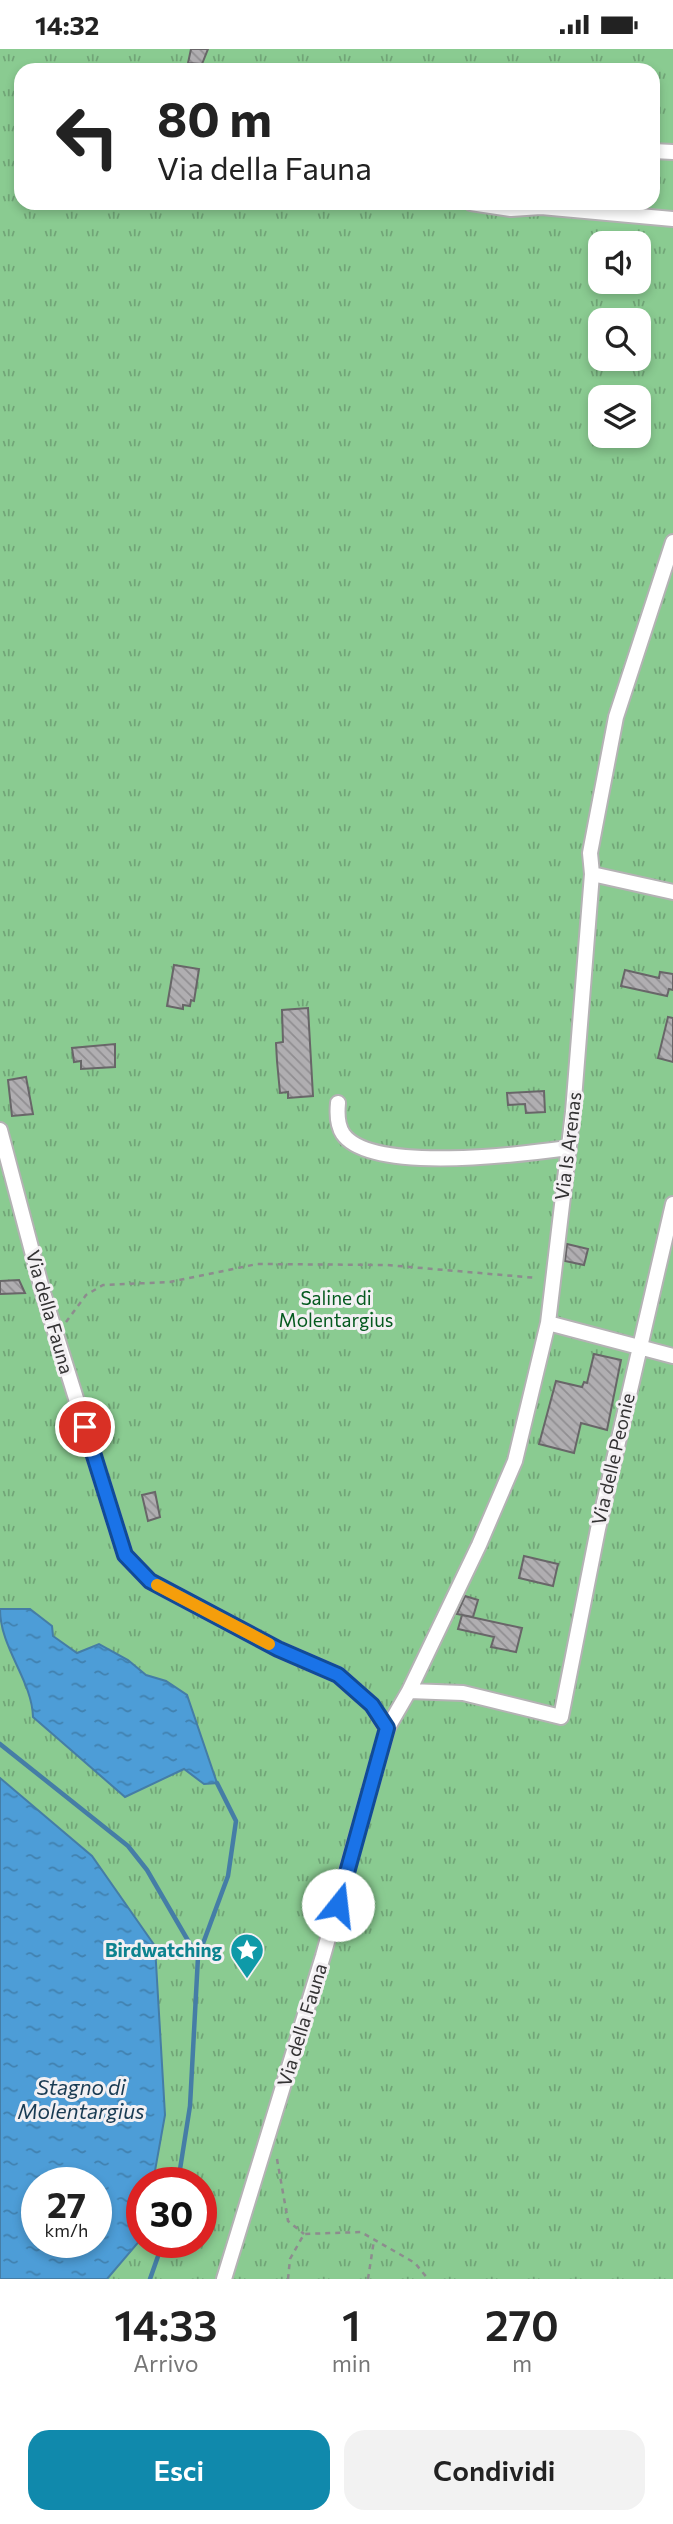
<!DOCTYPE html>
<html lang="it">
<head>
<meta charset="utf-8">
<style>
	:root { --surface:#fff; --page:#f2f2f2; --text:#222; --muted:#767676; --accent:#1089ac }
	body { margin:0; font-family:Commissioner,sans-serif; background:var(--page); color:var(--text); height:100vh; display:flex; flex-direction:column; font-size:26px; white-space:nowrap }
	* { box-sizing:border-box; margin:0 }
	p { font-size:23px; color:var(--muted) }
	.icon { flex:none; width:38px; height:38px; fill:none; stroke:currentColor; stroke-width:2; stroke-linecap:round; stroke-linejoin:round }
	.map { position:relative; height:2230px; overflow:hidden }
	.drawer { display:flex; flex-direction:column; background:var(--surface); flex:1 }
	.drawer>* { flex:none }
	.banner { position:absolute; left:14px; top:14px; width:646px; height:147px; border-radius:21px; box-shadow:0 4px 10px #0003; background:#fff; color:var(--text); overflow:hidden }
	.tools { position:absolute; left:588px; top:182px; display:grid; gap:14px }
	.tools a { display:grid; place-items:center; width:63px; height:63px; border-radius:14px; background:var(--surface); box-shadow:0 4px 10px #0003; font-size:35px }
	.speed { position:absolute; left:21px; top:2118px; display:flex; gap:14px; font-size:35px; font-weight:700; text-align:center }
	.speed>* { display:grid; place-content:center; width:91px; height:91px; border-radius:50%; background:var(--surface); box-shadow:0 4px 10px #0003; line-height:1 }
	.speed small { font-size:18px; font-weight:400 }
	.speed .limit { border:10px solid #d22; background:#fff; color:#111 }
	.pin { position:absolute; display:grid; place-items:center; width:60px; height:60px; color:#fff; margin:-30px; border:4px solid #fff; border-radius:50%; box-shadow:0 2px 7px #0007 }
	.me { position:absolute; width:77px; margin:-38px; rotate:16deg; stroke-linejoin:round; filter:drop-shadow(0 0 5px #0008) }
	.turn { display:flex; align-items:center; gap:24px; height:147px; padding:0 28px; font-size:32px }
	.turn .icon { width:91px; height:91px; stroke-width:2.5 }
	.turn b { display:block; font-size:49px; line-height:60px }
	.eta { display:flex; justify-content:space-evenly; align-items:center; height:119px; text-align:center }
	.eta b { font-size:42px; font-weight:600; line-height:49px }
	.primary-button { display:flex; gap:14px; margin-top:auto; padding:14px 28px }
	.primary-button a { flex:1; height:80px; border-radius:21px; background:var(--accent); color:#fff; font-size:28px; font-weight:600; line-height:80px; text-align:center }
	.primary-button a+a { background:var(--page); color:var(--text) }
	.status { display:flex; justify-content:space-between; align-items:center; height:49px; padding:0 35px; background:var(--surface); direction:ltr }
	.status svg { height:19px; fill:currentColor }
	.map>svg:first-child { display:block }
</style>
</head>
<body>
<div class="status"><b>14:32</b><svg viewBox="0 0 49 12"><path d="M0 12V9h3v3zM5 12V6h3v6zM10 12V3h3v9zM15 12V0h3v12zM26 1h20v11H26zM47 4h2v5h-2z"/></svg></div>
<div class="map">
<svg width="673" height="2230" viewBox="0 0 673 2230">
	<defs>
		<pattern id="park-tufts" width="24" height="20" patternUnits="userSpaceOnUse" patternTransform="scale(1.75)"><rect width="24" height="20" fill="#8acb91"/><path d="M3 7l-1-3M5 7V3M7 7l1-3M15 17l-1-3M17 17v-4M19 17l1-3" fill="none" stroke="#71a577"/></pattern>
		<pattern id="water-ripples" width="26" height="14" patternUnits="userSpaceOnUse" patternTransform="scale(1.75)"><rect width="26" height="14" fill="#4d9dd7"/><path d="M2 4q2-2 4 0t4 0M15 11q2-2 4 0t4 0" fill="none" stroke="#4181af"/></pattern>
		<pattern id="building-back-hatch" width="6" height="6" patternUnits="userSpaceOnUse" patternTransform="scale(1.75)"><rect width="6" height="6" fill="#b0aeb1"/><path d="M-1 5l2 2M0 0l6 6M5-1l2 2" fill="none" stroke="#908e91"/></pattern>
	</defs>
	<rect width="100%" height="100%" fill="#e5e3e6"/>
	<path fill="url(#park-tufts)" fill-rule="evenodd" d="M0,0H673V2230H0ZM21,21H653V154H21ZM600,194H639V233H600ZM600,271H639V310H600ZM600,348H639V387H600ZM37,2133H96V2193H37ZM142,2133H201V2193H142Z"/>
	<path fill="url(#water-ripples)" stroke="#457da6" stroke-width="2" fill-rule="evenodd" d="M0,1560H30L52,1577L53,1587L77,1604L99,1595L128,1611L146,1626L166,1632L187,1646L217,1734L204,1735L184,1720L125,1748L33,1668C32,1631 0,1599 0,1560Z
		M0,1729L92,1807L155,1897L165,2066L153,2133H142V2189L107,2230H0ZM37,2133H96V2193H37Z"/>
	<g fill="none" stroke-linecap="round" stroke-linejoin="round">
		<path stroke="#457da6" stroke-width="4.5" d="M0,1695L128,1797L147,1821L197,1907
			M178,2133L190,2057L198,1908L228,1827L236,1772L217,1734
			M150,2230L163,2193"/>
	</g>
	<path fill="url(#building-back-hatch)" stroke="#686668" stroke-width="2" d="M191,0H208L202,15L188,14Z
		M174,916L199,920L194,952L191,951L190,957L183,956V960L167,957Z
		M625,921L659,929L660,923L673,925V941L669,940L667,947L621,937Z
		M308,959L313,1047L288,1049V1043L280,1044L277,1012L276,994L283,993L282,961Z
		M668,968L673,969V1013L658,1009Z
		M115,995V1018L81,1020V1012L74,1013L72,999Z
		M26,1028L33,1065L12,1067L8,1031Z
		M544,1042L545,1063L526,1064L525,1055L508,1056L507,1044Z
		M567,1195L588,1200L584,1216L565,1212Z
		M19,1231L25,1244L0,1245V1232Z
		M594,1305L621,1311L607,1381L581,1374L574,1404L539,1395L556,1332L582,1338L584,1333L587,1334Z
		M155,1443L160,1468L148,1472L142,1446Z
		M524,1507L558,1515L553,1537L519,1529Z
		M465,1547L478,1551L473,1568L457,1565Z
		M462,1566L522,1579L516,1603L491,1598L494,1588L458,1580Z"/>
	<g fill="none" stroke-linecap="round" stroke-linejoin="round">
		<g stroke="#b4b2b4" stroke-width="18">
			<path id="street" d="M653,102L673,103
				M471,154L511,160L541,158L673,170
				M592,825L673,843
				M338,1054C337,1064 337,1076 343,1085C371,1125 524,1105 568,1099
				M0,1081L43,1244L125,1506L150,1532L278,1600L338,1626L372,1656L387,1680L323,1907L224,2230
				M548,1274L673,1307
				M409,1642L463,1644L561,1668L598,1480L673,1155
				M387,1680L409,1642L479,1496L515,1412L548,1274L573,1063L592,825L590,804L616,668L673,493"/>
		</g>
		<path stroke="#8d8c8e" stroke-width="2.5" stroke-dasharray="5 5" stroke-linecap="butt" d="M66,1273L86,1246L103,1236L170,1233L257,1215L387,1216L537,1229
			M277,2110L288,2172L304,2185
			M288,2230L290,2210L304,2185L361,2183L415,2214L428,2230
			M368,2230L374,2191"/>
		<use href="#street" stroke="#fff" stroke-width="14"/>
	</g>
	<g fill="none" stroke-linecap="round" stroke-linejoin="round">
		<g stroke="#114b97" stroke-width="18">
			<path id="route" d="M85,1378L125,1506L150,1532L278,1600L338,1626L372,1656L387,1679L338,1856"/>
		</g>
		<use href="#route" stroke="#1a73e8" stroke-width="12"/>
		<path stroke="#f59e0b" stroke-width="12" d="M157,1536L269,1595"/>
	</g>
	<defs>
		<g id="sight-pin" transform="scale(1.75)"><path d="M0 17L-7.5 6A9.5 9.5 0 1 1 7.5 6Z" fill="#0f9aa8" stroke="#f3f0f3"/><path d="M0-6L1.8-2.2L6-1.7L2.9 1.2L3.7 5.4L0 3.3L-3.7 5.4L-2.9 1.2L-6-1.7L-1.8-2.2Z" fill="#fff"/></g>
	</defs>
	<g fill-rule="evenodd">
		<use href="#sight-pin" x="247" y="1901"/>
	</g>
	<g text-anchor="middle" stroke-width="6" stroke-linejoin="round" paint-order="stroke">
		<g font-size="19" fill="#333233" stroke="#f3f0f3">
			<text transform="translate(568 1097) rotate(-83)" y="7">Via Is Arenas</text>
			<text transform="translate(50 1263) rotate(74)" y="7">Via della Fauna</text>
			<text transform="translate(613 1410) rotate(-77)" y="7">Via delle Peonie</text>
			<text transform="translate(302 1976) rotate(-73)" y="7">Via della Fauna</text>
		</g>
		<g font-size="19" fill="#055a1f" stroke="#f3f0f3">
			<text x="336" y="1256">Saline di<tspan x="336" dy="22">Molentargius</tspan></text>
		</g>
		<g font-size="19" font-weight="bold" fill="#0d838f" stroke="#f3f0f3" text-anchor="end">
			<text x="222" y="1908">Birdwatching</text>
		</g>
		<g font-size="21" font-style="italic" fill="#193b53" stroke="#f3f0f3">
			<text x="81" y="2046">Stagno di<tspan x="81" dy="24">Molentargius</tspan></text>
		</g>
	</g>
</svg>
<div class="tools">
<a><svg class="icon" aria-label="sound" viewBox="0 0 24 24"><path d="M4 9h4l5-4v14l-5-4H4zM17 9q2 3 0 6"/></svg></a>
<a><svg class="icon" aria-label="search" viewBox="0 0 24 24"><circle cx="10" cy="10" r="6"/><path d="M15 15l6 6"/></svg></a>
<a><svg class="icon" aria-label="layers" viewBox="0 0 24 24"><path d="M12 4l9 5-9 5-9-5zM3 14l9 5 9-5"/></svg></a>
</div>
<div class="speed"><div>27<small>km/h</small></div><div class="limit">30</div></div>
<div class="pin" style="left:85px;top:1378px;background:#d93025"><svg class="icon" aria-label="arrive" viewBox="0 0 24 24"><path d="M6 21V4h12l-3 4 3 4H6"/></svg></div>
<svg class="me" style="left:338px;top:1856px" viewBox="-20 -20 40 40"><circle r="19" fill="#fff"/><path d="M0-13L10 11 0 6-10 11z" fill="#1a73e8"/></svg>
<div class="banner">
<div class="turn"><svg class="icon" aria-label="left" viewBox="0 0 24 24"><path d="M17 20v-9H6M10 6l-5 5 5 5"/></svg><div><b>80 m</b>Via della Fauna</div></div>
</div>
</div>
<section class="drawer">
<div class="eta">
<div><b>14:33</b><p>Arrivo</p></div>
<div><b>1</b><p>min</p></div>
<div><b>270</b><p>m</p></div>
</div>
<div class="primary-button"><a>Esci</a><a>Condividi</a></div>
</section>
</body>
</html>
